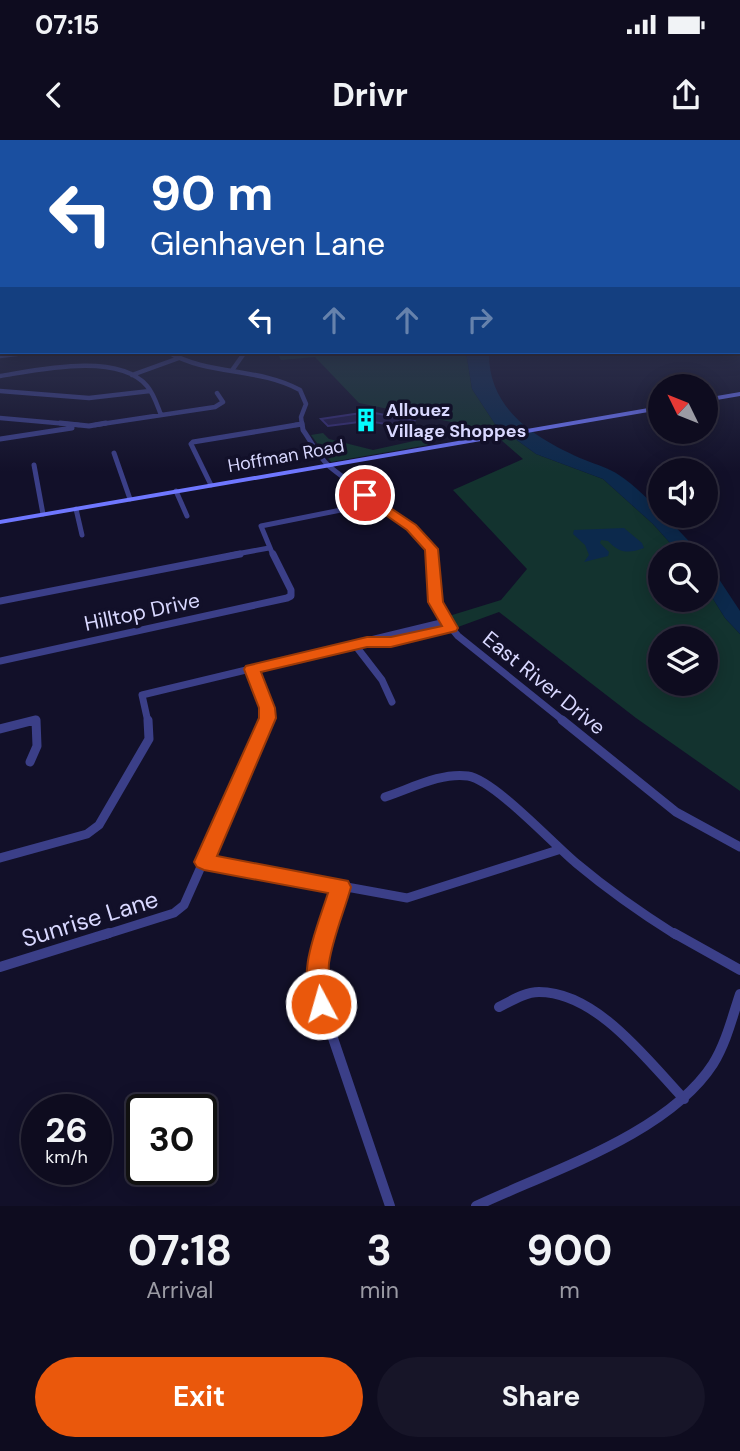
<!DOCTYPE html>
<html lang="en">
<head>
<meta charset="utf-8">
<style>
	:root { --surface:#0e0c1f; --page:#171528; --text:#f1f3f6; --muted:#9b9ba4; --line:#2e2c3d; --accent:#ea580c }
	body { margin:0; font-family:"DM Sans",sans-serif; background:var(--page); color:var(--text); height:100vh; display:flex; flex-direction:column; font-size:26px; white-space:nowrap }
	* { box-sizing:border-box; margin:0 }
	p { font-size:23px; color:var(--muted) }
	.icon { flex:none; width:38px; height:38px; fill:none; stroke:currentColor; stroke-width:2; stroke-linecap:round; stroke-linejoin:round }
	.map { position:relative; height:1066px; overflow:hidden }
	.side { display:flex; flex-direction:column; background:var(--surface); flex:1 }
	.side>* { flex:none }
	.banner { position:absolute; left:0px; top:0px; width:740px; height:214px; box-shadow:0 4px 18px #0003,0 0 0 2px var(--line); background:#1a4fa0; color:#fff; overflow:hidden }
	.needle { width:46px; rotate:313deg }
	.tools { position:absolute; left:648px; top:234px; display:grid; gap:14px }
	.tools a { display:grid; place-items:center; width:70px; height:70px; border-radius:50%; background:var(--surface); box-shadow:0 4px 18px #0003,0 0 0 2px var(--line); font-size:35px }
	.speed { position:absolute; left:21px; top:954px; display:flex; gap:14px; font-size:35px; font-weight:700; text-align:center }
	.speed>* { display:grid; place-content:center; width:91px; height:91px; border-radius:50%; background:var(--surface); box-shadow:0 4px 18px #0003,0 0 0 2px var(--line); line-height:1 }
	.speed small { font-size:18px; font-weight:400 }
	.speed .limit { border:4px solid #111; border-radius:10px; background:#fff; color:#111 }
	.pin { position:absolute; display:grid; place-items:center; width:60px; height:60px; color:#fff; margin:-30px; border:4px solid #fff; border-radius:50%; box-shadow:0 2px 7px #0007 }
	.me { position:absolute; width:77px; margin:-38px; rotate:354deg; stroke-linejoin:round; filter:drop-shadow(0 0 5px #0008) }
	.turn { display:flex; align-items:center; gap:24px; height:147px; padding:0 35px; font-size:32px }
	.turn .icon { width:91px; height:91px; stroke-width:2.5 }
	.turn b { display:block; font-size:49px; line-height:60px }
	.lanes { display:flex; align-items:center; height:66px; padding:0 35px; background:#0003; justify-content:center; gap:35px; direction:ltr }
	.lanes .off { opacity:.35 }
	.eta { display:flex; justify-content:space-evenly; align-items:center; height:119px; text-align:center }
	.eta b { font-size:42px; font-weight:700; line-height:49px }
	.button { display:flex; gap:14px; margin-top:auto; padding:14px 35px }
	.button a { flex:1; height:80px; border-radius:42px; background:var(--accent); color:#fff; font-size:28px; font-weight:700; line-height:80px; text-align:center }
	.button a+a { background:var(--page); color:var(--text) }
	.status { display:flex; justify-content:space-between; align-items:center; height:49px; padding:0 35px; background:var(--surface); direction:ltr }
	.status svg { height:19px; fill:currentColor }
	header { display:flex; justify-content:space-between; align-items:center; height:91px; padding:0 35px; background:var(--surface); font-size:32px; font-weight:700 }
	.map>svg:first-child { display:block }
</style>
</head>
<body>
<div class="status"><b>07:15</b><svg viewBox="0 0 49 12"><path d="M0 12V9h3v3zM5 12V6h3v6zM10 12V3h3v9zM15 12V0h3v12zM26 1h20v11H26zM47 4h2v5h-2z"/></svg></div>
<header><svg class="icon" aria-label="back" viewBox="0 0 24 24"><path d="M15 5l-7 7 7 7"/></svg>Drivr<svg class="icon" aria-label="share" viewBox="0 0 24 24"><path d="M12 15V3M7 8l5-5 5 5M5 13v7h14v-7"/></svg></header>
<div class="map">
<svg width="740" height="1066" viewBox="0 0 740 1066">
	<rect width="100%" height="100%" fill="#121029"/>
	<path fill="#13332f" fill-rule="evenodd" d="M277,212H466L472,249L495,284L536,314L603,339L653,384L681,415H660V460H705V446L725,478L740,494V651L636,578L499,472L458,487L449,476L501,460L527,429L453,350L523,319L493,293L476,287L359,263L315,217L281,220ZM660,499H705V544H660Z
		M323,293L329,299L373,310L423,299L428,305L331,322L311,295Z"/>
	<path fill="#0c294c" d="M466,212H489C488,270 536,299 585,320C597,325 609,328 619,335C634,345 647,358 660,371V376H665L702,415H681L653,384L603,339L536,314L495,284L472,249Z
		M624,388L642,403L644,408C628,414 619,413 608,401L601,400L600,403L609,412L608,416L584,422L589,415L585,405L573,394L574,390Z
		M705,418L740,471V494L725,478L705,446Z"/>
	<path fill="#221c4a" stroke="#362e76" stroke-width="2" d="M361,273H375L414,281L405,287L367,281L328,286L321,279Z"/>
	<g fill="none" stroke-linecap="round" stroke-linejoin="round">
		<path stroke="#3b3f88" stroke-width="4.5" d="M168,212C209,236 258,227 300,250L306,264L301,277L302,285
			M0,216L33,212
			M233,229L245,212
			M132,235L179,218
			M0,236C38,230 118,212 147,246C154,254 157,265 161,275
			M0,251L89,258L150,251
			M0,278L79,285
			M95,285L215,267L223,262L217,253
			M295,285L302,284"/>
		<path stroke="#3b3f88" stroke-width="5" d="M60,283L89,286L106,283
			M302,283L303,290C311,301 318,316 328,325C348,345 431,389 432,415
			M0,299L72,288
			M114,313L130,359
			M34,325L43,374
			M211,345L191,304L193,302L302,284
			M176,351L187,376
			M76,369L82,395
			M231,415L269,408
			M273,415L261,386L376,363"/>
		<path stroke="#3b3f88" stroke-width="7" d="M432,414C434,450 432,468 458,496L565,582
			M0,461L240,414
			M378,502L451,488
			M355,505L382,540L392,562
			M0,521L287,458L291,456V450L273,414
			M252,529L267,567L265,582
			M28,582H36
			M148,582L142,555L445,482"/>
		<path stroke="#3b3f88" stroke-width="9" d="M562,580L676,672L740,707
			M0,589L35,580
			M30,622L37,606L36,580
			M385,657C410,649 441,632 468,636C494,640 552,703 576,723C607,749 641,773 676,795
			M0,718L87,694L99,685L149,599L148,580
			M204,721L407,758L558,710
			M104,795L174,773L184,765L266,580
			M326,795L340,747"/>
		<path stroke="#3b3f88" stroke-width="10" d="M326,793L318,821V854L390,1066
			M674,793L740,830
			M0,827L109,793
			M499,867C511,861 525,852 539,852C597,852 648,921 684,959
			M476,1066C550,1031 668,994 713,924C726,903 732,878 740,854"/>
		<path fill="#6f77ff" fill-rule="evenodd" d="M740,252V256L705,262V258Z
			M660,266V270L0,384V380Z"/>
	</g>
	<linearGradient id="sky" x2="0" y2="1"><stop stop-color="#0a0917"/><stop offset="0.55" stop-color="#333754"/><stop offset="1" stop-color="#333754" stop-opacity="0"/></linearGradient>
	<rect width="740" height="332" fill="url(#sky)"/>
	<path fill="#ea580c" stroke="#983908" stroke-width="2" d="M365,351L416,385L438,409L443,462L458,488L456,491L391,507H367L261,532L275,568L276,578L217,716L348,741L351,747C344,772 333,797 329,823C327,839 335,858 329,872L321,875L313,872C296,833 316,791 328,753L204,730L197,727L194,722L259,578V568L244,529L246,526L367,497H391L442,486L428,462L425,410L407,390L360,357L359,355Z"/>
	<defs>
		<g id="building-bare" transform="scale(1.89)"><path d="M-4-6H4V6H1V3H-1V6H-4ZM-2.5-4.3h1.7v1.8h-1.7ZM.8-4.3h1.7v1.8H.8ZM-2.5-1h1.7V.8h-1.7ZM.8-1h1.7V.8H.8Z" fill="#04fbff" stroke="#121029" stroke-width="2.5" paint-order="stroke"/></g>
	</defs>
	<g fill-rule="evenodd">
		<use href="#building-bare" x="366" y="280"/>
	</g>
	<g text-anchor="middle" stroke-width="7" stroke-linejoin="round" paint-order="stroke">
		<g font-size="18" font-weight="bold" fill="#d9d8ff" stroke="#121029" text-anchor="start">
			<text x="386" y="276">Allouez<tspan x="386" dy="21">Village Shoppes</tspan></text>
		</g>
		<g font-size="18" fill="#d9d8ff" stroke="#121029">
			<text transform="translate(286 316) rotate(-10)" y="6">Hoffman Road</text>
		</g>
		<g font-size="21" fill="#d9d8ff" stroke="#121029">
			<text transform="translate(142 472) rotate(-12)" y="7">Hilltop Drive</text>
			<text transform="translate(544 543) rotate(39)" y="7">East River Drive</text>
		</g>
		<g font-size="24" fill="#d9d8ff" stroke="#121029">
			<text transform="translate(90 779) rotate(-17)" y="8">Sunrise Lane</text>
		</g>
	</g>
</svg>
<div class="tools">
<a><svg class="needle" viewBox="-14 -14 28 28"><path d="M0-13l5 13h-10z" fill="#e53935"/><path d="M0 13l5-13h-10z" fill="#9b9ba4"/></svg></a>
<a><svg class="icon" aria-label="sound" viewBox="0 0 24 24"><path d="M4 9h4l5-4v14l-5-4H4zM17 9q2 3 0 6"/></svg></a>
<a><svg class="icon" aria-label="search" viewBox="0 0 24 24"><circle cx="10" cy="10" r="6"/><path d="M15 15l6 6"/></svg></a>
<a><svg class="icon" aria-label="layers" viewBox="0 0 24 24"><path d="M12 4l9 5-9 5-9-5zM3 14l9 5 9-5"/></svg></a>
</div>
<div class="speed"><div>26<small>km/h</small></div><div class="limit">30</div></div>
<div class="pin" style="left:365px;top:355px;background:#d93025"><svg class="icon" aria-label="arrive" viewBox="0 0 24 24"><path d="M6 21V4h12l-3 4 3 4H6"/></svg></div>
<svg class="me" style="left:321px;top:864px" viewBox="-20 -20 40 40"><circle r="17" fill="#ea580c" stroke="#fff" stroke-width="3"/><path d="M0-11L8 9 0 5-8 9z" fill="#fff"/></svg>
<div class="banner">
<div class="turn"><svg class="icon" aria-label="left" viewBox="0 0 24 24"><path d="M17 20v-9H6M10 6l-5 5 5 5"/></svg><div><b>90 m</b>Glenhaven Lane</div></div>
<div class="lanes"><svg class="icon" aria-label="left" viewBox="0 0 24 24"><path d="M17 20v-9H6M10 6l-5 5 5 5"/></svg><svg class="icon off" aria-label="ahead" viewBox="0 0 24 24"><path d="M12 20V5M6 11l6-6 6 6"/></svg><svg class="icon off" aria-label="ahead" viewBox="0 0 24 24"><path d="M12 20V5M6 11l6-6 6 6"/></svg><svg class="icon off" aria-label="right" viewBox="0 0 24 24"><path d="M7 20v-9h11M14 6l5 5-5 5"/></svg></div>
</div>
</div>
<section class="side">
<div class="eta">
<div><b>07:18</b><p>Arrival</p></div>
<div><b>3</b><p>min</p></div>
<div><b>900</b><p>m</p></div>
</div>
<div class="button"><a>Exit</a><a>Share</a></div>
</section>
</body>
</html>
